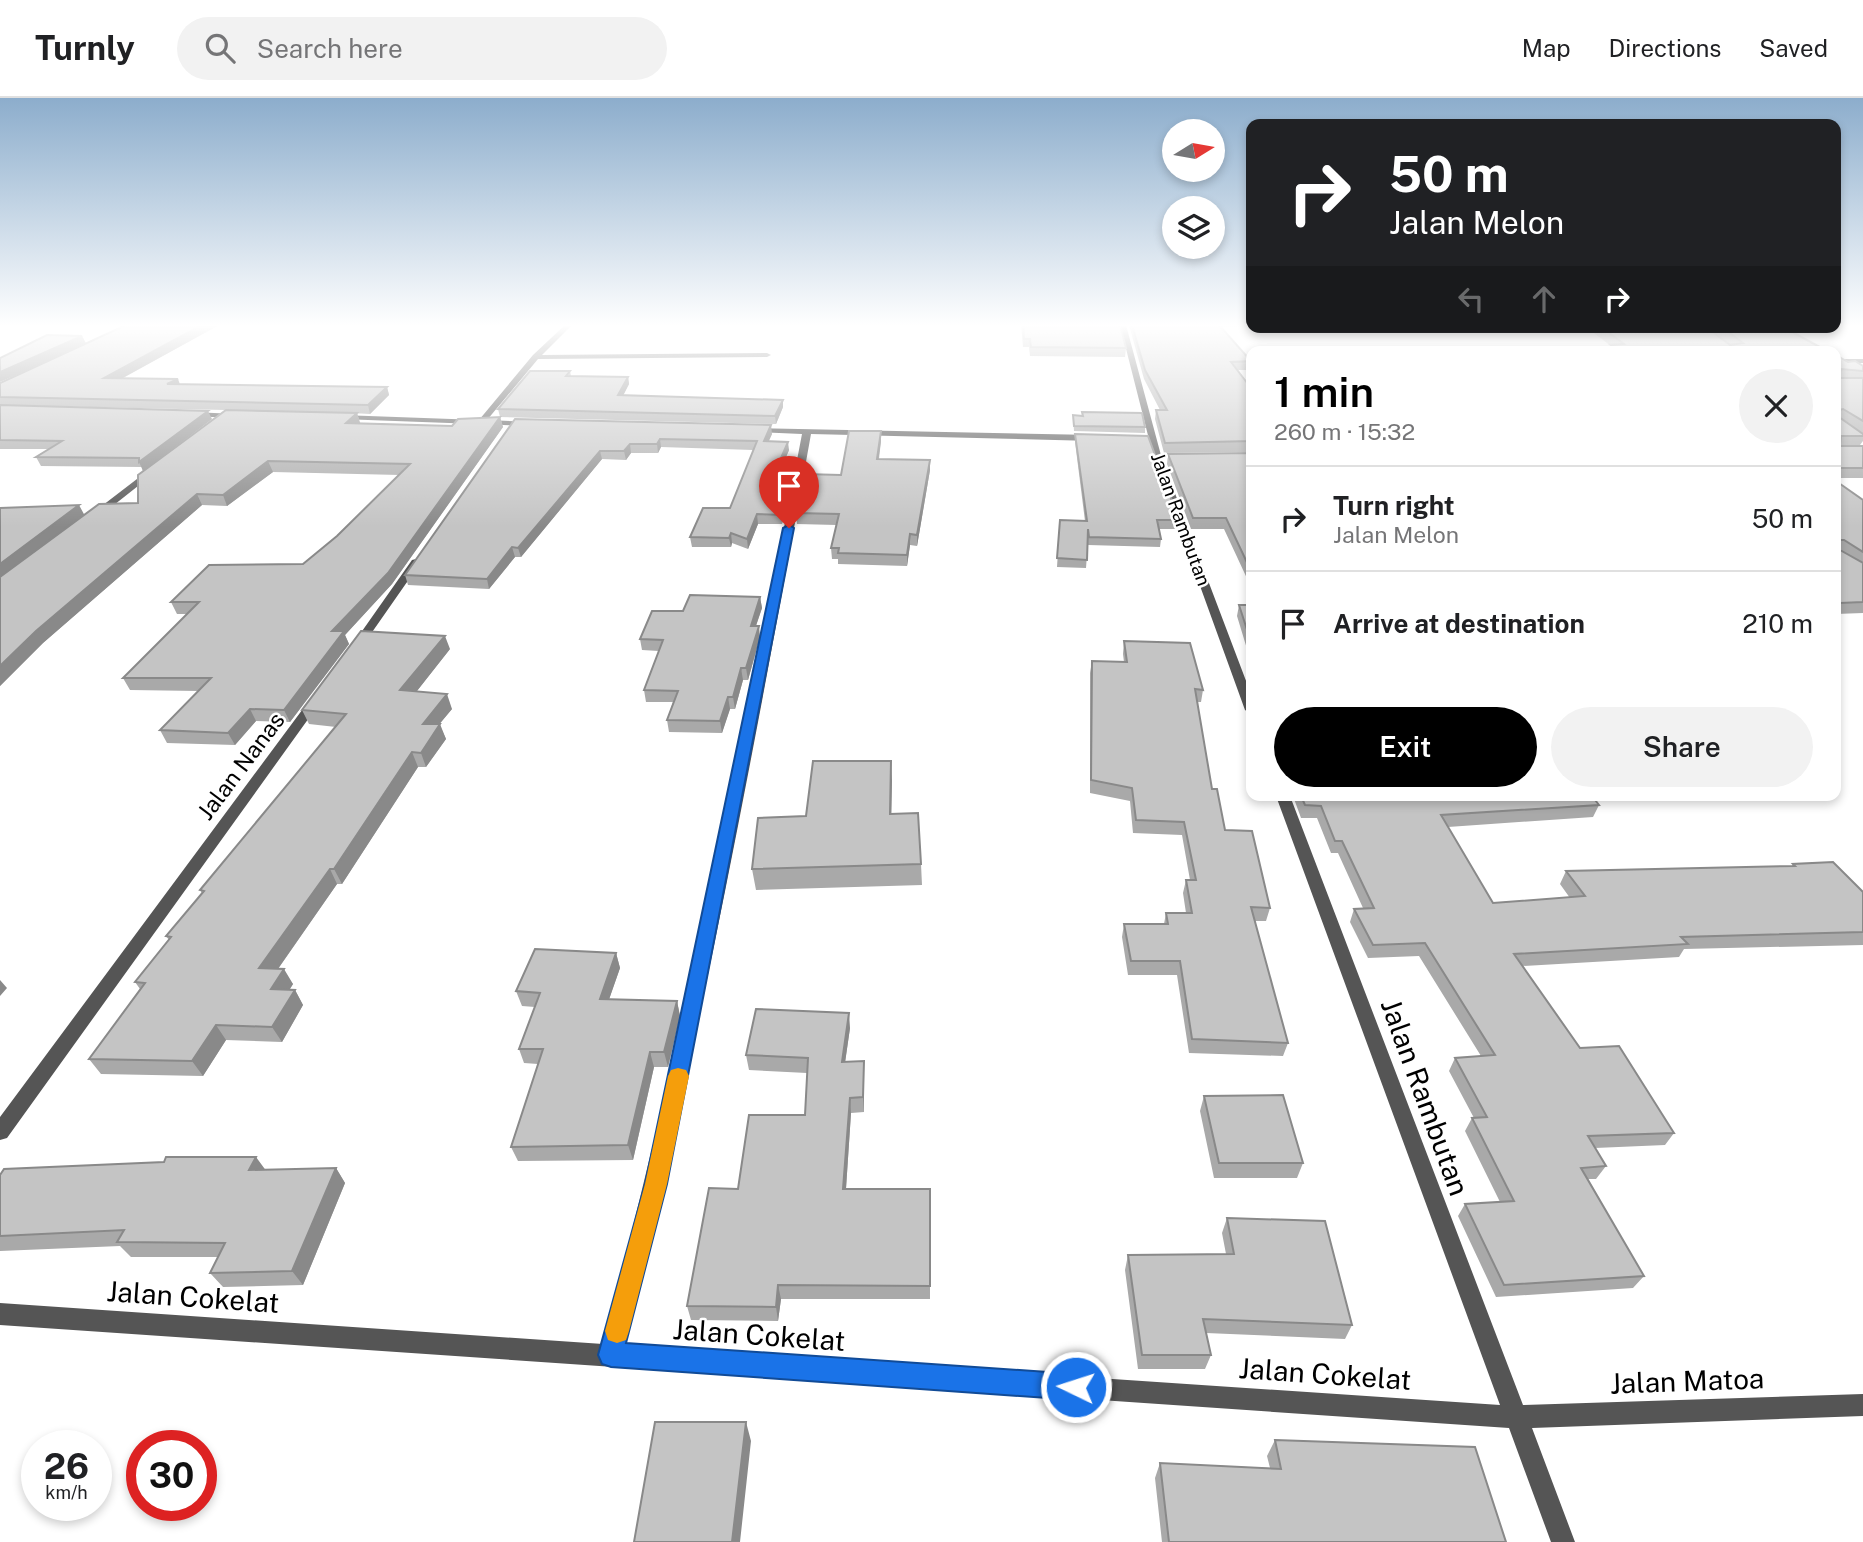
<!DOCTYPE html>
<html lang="en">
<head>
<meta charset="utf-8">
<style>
	:root { --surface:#fff; --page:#f2f2f2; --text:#202124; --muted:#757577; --line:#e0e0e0; --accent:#000 }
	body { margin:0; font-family:"Public Sans",sans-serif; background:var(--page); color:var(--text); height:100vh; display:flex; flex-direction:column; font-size:26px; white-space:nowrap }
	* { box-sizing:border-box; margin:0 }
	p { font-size:23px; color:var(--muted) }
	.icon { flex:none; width:38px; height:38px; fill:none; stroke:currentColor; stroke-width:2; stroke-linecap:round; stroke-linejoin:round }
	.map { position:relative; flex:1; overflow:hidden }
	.details { position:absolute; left:1246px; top:248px; width:595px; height:455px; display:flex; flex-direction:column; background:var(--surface); border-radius:14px; box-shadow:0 4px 10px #0003 }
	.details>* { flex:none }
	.hud { position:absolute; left:1246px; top:21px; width:595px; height:214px; border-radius:14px; box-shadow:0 4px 10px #0003; background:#202124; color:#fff; overflow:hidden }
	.needle { width:46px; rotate:79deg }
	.fabs { position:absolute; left:1162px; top:21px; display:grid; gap:14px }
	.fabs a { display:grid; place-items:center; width:63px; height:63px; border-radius:50%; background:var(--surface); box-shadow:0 4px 10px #0003; font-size:35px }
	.speed { position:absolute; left:21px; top:1332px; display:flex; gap:14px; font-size:35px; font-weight:700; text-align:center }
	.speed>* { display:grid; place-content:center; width:91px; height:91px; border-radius:50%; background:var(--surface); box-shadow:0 4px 10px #0003; line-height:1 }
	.speed small { font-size:18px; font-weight:400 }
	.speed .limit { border:10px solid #d22; background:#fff; color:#111 }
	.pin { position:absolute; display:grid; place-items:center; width:60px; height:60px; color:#fff; margin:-72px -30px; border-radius:50% 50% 50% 0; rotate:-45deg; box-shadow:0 0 7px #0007 }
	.pin .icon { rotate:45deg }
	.me { position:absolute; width:77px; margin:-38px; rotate:274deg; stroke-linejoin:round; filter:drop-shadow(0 0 5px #0008) }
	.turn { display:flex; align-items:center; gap:24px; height:147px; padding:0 28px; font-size:32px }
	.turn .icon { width:91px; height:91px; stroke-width:2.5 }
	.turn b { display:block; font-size:49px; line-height:60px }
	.lanes { display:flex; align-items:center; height:66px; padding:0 28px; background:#0003; justify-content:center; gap:35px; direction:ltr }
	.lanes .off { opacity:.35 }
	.round { display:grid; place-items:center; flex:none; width:74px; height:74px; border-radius:37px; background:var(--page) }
	.summary { display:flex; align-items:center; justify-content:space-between; height:119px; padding:0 28px }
	h1 { font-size:42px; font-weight:600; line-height:52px; color:var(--accent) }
	.cta { display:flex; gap:14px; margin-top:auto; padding:14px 28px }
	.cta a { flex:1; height:80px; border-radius:42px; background:var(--accent); color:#fff; font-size:28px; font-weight:600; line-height:80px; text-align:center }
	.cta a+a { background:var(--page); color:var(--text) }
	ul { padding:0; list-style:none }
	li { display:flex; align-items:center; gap:21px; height:105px; padding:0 28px; border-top:2px solid var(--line) }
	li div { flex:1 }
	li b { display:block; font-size:26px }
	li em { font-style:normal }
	header { display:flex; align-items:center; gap:42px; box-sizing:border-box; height:98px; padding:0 35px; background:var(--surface); border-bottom:2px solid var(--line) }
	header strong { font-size:33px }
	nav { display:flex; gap:38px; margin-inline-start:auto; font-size:24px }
	.search { width:490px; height:63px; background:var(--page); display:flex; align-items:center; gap:18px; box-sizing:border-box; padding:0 24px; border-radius:38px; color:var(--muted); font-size:26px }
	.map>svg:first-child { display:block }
</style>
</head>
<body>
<header>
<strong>Turnly</strong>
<div class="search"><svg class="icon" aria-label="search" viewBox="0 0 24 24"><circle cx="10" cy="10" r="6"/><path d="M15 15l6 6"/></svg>Search here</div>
<nav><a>Map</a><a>Directions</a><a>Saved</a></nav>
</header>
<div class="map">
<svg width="1863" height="1444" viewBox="0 0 1863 1444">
	<rect width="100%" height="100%" fill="#fff"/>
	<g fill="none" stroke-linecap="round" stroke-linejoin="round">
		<path fill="#555" fill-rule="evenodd" d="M565,227H572L542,257L767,255L771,257L767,259L538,261L487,322L534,324L535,326L531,328L341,321L337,319L341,317L479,322L533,257Z
			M1120,227H1126L1162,361L1251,596V616L1245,612L1154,361Z
			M1836,261H1863V265H1836Z
			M191,314L237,316L241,318L237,320L188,318V314Z
			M751,330L1094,337L1098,340L1094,343L811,336C756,642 699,946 624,1248L1500,1307L1276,698H1290L1523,1307L1863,1296V1318L1532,1330L1575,1444H1551L1509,1330L0,1227V1205L603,1246C682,945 744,641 802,336L754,334L750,332Z
			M150,371L157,373L100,418H94V414Z
			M416,461L421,464L361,550H353V546L412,462Z
			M315,599L321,603L319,606L7,1040L0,1042V1019L311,600Z"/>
	</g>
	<path fill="#a9a9a9" d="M126,227H219L123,280L180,287L387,289L389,297L370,316L352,315H357L360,325L452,328L500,319L503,329L392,486L345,537L349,546L290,624L256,623L235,647L167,645L160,632L199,593L130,592L123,580L187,516H177L171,504L303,466L337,438L400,377L273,374L227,408L202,407L43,545L0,588V410L84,417L138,405L143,373L142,369L41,368L36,359L48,351H0V307L212,321L164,358L225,312L0,307V285L82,238L86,245Z
		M1021,227H1120L1126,250L1125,259L1030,258L1029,249H1023Z
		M1129,227H1251V229H1221L1251,263L1249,272H1238L1251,290V354L1164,355L1155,321L1156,312H1160L1144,281Z
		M1586,229H1706L1730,247L1708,229H1783L1829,254H1608L1611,248Z
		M1836,257L1848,264L1863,268V343L1860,347L1863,348V380H1836Z
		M570,273L571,278L628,279L629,286L623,298L783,309L776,326L500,319L498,311Z
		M1082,314L1145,329V335L1074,333L1073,317L1082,318Z
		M515,321L772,336L768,343L789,352L779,376L790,386L782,426H758L748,451L732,445L731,449H692L690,439L730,410L753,352L661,349L658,355H631L626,362L602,361L521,459H515L489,491L408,487L405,477Z
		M1075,336L1179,422L1177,431H1159L1161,441L1160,449L1088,447V443L1086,470L1057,469L1060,422L1085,423L1075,344Z
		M881,343L879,361L930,372L917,448L910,447L907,468L838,466V461H832L831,450L837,427L797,426L796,415Z
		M1251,355V489L1224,431H1191L1167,366L1168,356Z
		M1836,383L1863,402V515L1836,516Z
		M760,499L762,510L756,528L760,539L748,582H743L735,611H730L722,635L669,634L667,622L673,604H646L644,592L659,553L642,552L640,541L683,513Z
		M1239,507H1251V564L1237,518Z
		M1124,543L1203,592L1201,604H1197L1212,691L1225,732L1270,810L1266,823H1255L1288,945L1283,958L1189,955L1177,877H1128L1122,839L1124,826H1164L1166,815H1186L1183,795L1186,782H1190L1182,737L1133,735L1130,703L1090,695V575L1092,563L1124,564L1123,556Z
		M450,551L416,594L452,611L439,626L446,641L426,669H418L342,786H337L278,871L293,886L290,891L295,892L303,907L282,944L226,942L203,978L101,976L89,961L140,891L135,884L169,842L166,838L202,795L200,792L336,629L309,626L302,612Z
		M891,663V716L921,766L922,787L756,792L752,771L806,718Z
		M1293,698H1592L1599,707L1593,719L1448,729L1493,805L1570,800L1560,786L1566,773L1792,768L1793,766L1863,794V847L1684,851L1679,859L1522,868L1580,950L1674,1035L1665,1047L1595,1050L1606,1068L1596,1081H1588L1644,1178L1633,1190L1496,1199L1458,1118L1465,1106L1500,1104L1465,1033L1472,1020H1474L1449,973L1455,960L1481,958L1419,858L1368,860L1350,824L1354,811L1363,810L1338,755H1331L1317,720H1301Z
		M616,855L620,870L609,901L677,903L680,918L668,969H654L633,1062L518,1063L511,1049L538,966L524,965L519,951L535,909L522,908L516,893Z
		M850,930L845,964L864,963V1014L851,1015L846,1091H930V1201H781L778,1223L691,1222L687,1208L738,1091L805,1017L807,975L749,972L746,957Z
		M1204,998L1303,1065L1297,1080H1214L1200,1013Z
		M336,1070L345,1085L303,1187L223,1189L210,1175L218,1159H131L120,1148L0,1153V1077Z
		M1227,1120L1352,1227L1345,1241L1206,1235L1211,1257L1205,1271H1138L1125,1172L1128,1157L1226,1156L1222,1135Z
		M1275,1342L1506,1444H1162L1155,1380L1160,1365L1270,1370L1267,1358Z"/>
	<path fill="#898989" d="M202,227H219L108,288L104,280Z
		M82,238L86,246L0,284V274Z
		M628,279L629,286L619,305L618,297Z
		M178,281L181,289L167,286Z
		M387,289L389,297L370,316L368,307Z
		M783,302V309L776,326L775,318Z
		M208,313L212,321L143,373L139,364Z
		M357,315L360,325H346Z
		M500,319L503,329L392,486L345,537L349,546L290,624L284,612L332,533Z
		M771,327L772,336L765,352L764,343Z
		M881,333V343L877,371V361Z
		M660,341L661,349L658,355L657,346Z
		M788,344L789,352L775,385L774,376Z
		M630,346L631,355L626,362L624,353Z
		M600,353L602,361L521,459L518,450Z
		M930,362V372L917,448V437Z
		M268,363L273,374L227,408L223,397Z
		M790,377V386L782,426V417Z
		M197,396L202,407L43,545L0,588V568L36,533Z
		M79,407L85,418L0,483V466Z
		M757,416L758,426L748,451L747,441Z
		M731,435L732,445L731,449L729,440Z
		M910,436V447L907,468V457Z
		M512,449L515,459L489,491L487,481Z
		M760,499L762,510L752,539L751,528Z
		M759,528L760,539L748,582L746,570Z
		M445,538L450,551L406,607L400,592Z
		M741,570L743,582L735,611L733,599Z
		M447,596L452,611L428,640L423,626Z
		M728,599L730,611L722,635L720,623Z
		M250,611L256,623L235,647L228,635Z
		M440,626L446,641L426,669L421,655Z
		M412,654L418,669L342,786L334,771Z
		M891,663L892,683L891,737L890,716Z
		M330,771L337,786L268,885L259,870Z
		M616,855L620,870L604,916L600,901Z
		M284,871L293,886L280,906L271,891Z
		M0,882L7,890L0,898Z
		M295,892L303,907L282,944L272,929Z
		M677,903L680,918L668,969L664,954Z
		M849,915L850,930L843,979L842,964Z
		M216,927L226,942L203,978L192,963Z
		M650,954L654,969L633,1062L628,1047Z
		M864,963V1014L863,999Z
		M850,1000L851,1015L845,1105L843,1091Z
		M256,1059L267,1074L249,1072Z
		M336,1070L345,1085L303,1187L292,1173Z
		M778,1187L781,1201L778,1223L776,1209Z
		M746,1324L751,1343L740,1444H732Z"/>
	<path fill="#c4c4c4" stroke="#898989" stroke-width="2" d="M126,227H202L104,280L178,281L167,286L387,289L368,307L0,299V285Z
		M1023,227H1120L1126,250L1031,249L1030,241H1024Z
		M1132,227H1219L1251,263L1231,264L1251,290V343L1165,345L1156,312H1167L1145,272Z
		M1601,229H1706L1730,247L1743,245L1722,229H1783L1829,254H1622L1611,247L1624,246Z
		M47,237L82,238L0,274V260Z
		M1836,257L1848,264L1855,263L1863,268V273L1841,271L1839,280H1863V323L1843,311L1839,312V319L1863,336V338H1841L1840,348H1863V370H1836Z
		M530,273H570L566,278L628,279L618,297L783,302L775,318L498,311Z
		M0,307L208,313L139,364V360L36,359L62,343L0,342Z
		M226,312L357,315L346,325L452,328L458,321L500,319L388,475L332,533H344L284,612L250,611L228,635L160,632L211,580H123L199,504H171L209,467L303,466L337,438L410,366L268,363L223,397L197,396L36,533L0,568V479L99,406L138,405V377Z
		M1082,314L1142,315L1145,329L1074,328L1073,317L1083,318Z
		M515,321L771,327L764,343L788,344L774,376L790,377L782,417L757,416L747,441L731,435L729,440L690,439L703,410H730L757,343L660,341L657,346H630L624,353H600L518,450L512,449L487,481L405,477Z
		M849,333H881L877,361L930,362L917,437L910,436L907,457L838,455L839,450H831L839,416L796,415L804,376L841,377Z
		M1075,336L1148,338L1179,422H1157L1161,441L1089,439L1088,431L1087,462L1057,460L1060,422L1087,423Z
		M1251,355V473L1226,420H1193L1168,356Z
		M1836,383L1863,402V454L1844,442H1840V452L1863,465V504L1840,505L1836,502Z
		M79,407L0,466V410Z
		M690,497L760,499L751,528H759L746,570H741L733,599H728L720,623L667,622L678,593L644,592L663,542L640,541L652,513H683Z
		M1239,507H1251V544Z
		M361,533L445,538L400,592L447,596L423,626H440L421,655L412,654L334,771H330L259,870L284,871L271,891L295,892L272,929L216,927L192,963L89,961L145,885L135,884L171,839L166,838L204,793L200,792L346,616L302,612Z
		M1124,543L1190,545L1203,592L1195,591L1212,691H1217L1225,732L1252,733L1270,810L1251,809L1288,945L1192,941L1180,863H1131L1124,826H1168L1166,815H1192L1186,782H1196L1184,724L1136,722L1132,690L1091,682L1092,563L1127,564Z
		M813,663H891L890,716L918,715L921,766L752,771L758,720L806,718Z
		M1301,698H1592L1599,707L1441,717L1493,805L1585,798L1566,773L1795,768L1793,766L1833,764L1863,794V834L1681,839L1688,846L1514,856L1580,950L1619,948L1674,1035L1588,1038L1606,1068L1581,1070L1644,1178L1504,1187L1465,1106L1514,1103L1472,1020L1487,1019L1455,960L1495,957L1425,845L1373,847L1354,811L1374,810L1342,743H1335L1321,708L1305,707Z
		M535,851L616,855L600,901L677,903L664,954H650L628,1047L511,1049L543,951H519L540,895L516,893Z
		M756,911L849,915L842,964L864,963L863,999L850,1000L843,1091H930V1188L778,1187L776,1209L687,1208L709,1090L738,1091L749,1017H805L808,960L746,957Z
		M1283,997L1303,1065H1219L1204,998Z
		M166,1059H256L249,1072L336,1070L292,1173L210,1175L225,1145L117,1144L124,1132L0,1138V1077L4,1071L164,1064Z
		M1227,1120L1325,1123L1352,1227L1203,1221L1211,1257H1142L1128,1157L1234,1156Z
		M655,1324H746L732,1444H634Z
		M1275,1342L1475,1349L1506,1444H1169L1160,1365L1281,1371Z"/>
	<linearGradient id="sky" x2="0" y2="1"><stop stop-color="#8cadcc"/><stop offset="0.53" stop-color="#fff"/><stop offset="1" stop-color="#fff" stop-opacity="0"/></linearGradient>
	<rect width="1863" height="429" fill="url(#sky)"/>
	<path fill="#1a73e8" stroke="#114b97" stroke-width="2" d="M789,427L794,430L667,1086L626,1245L1076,1276L1085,1280L1089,1289L1085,1298L1076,1302L611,1269L602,1266L598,1257L645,1086L783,430Z"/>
	<path fill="#f59e0b" d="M678,970L686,972L689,978L667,1086L629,1233L626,1242L617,1245L608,1242L605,1233L645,1086L668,978L671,972Z"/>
	<g text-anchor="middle" stroke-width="5" stroke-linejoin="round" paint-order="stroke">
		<g font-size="19" fill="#000" stroke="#fff">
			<text transform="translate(1181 421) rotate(70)" y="7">Jalan Rambutan</text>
		</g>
		<g font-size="23" fill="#000" stroke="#fff">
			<text transform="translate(241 668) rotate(-53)" y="8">Jalan Nanas</text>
		</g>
		<g font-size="28" fill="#000" stroke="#fff">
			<text transform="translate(1425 999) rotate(70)" y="10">Jalan Rambutan</text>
			<text transform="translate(193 1199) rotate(4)" y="10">Jalan Cokelat</text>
			<text transform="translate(759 1237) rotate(4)" y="10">Jalan Cokelat</text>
			<text transform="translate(1325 1276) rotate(4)" y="10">Jalan Cokelat</text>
			<text transform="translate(1687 1283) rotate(-2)" y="10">Jalan Matoa</text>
		</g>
	</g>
</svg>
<div class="fabs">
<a><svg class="needle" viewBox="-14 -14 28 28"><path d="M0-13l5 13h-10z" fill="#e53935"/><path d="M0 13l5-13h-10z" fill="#757577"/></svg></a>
<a><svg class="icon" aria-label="layers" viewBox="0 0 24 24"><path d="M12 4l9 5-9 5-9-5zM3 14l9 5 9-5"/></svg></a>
</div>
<div class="speed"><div>26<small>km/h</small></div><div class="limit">30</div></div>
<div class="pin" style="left:789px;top:430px;background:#d93025"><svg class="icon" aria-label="arrive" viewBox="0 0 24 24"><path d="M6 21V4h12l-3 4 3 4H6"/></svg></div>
<svg class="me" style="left:1076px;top:1289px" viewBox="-20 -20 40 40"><circle r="17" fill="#1a73e8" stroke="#fff" stroke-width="3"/><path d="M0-11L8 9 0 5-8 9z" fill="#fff"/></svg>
<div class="hud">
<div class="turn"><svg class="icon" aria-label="right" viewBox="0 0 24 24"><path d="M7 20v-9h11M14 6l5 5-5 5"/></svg><div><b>50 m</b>Jalan Melon</div></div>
<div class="lanes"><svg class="icon off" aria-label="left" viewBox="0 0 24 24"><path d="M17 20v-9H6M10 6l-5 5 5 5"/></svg><svg class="icon off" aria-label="ahead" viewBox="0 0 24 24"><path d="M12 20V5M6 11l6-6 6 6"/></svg><svg class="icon" aria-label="right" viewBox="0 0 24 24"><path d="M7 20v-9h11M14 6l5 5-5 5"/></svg></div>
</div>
<section class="details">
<div class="summary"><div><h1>1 min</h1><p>260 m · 15:32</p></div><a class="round"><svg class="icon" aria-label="close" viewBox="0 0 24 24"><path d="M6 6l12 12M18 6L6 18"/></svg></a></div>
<ul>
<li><svg class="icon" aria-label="right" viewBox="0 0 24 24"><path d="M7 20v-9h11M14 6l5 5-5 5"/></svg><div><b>Turn right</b><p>Jalan Melon</p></div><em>50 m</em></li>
<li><svg class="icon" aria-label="arrive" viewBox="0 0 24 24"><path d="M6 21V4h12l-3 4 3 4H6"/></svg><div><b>Arrive at destination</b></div><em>210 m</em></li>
</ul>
<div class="cta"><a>Exit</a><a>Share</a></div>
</section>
</div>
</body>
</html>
